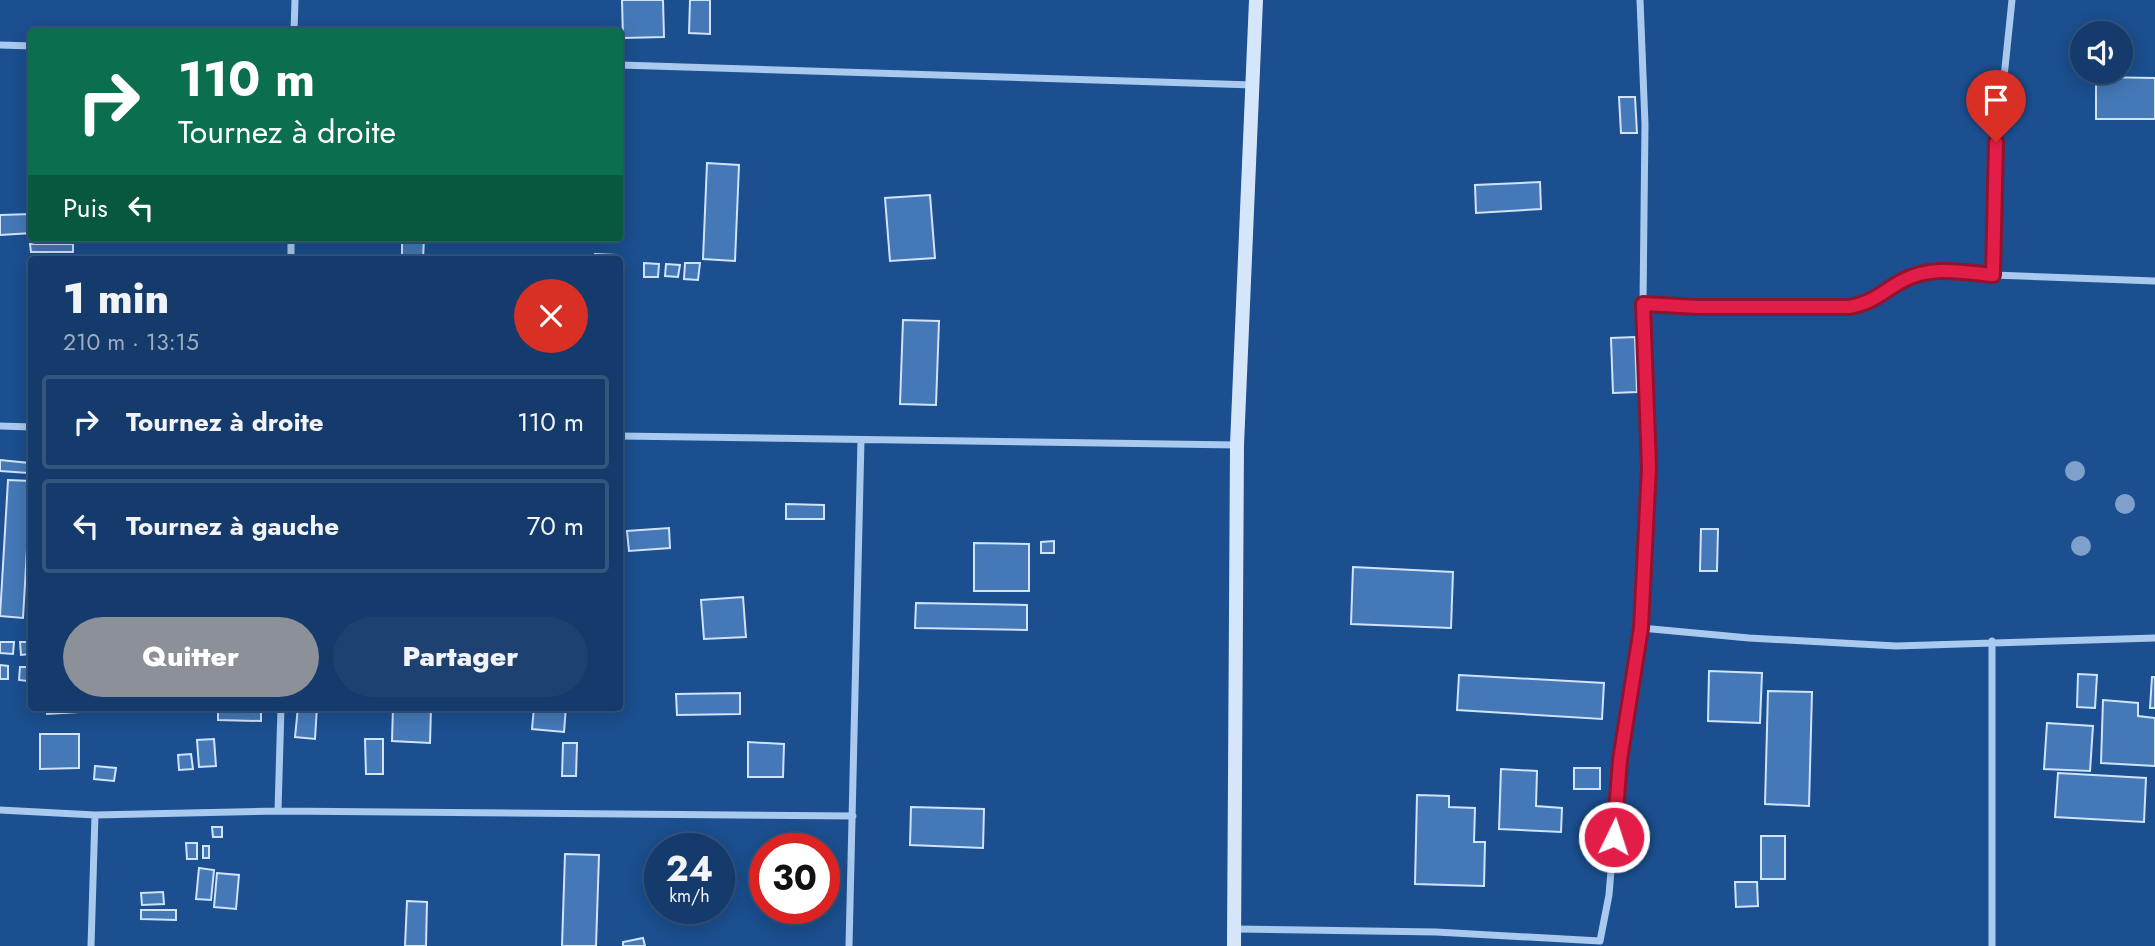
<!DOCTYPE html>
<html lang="fr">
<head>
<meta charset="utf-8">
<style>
	:root { --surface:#143b6b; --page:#1d4271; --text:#f1f3f6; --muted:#9dadc1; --line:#33557e; --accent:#8c9099 }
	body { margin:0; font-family:Jost,sans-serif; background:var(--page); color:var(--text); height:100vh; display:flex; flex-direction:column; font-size:26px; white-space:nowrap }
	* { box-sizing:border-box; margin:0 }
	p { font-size:23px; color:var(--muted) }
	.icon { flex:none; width:38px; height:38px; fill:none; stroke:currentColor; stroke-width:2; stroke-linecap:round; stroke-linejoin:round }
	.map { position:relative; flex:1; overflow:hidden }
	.sheet { position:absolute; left:28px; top:256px; width:595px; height:455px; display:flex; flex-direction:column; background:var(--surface); border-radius:7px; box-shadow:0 4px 18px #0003,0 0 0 2px var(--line) }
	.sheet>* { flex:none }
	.banner { position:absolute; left:28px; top:28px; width:595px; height:214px; border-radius:7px; box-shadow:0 4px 18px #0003,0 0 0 2px var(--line); background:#0b6e4f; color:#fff; overflow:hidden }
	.tools { position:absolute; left:2070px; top:21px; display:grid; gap:14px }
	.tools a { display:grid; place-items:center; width:63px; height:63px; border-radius:50%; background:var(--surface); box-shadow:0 4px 18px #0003,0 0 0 2px var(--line); font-size:35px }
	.speed { position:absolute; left:644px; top:833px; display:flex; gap:14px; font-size:35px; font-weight:700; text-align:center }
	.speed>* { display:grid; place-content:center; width:91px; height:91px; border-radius:50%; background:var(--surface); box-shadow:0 4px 18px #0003,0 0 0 2px var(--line); line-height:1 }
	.speed small { font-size:18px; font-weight:400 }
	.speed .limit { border:10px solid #d22; background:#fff; color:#111 }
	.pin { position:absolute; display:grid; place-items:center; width:60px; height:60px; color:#fff; margin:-72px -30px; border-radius:50% 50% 50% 0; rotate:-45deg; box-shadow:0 0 7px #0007 }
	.pin .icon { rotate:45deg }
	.me { position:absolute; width:77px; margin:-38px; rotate:4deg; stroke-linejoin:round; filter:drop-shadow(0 0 5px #0008) }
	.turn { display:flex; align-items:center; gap:24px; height:147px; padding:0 35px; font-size:32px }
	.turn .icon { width:91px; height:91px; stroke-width:2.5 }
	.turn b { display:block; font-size:49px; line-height:60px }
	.then { display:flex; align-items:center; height:66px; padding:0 35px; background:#0003; gap:14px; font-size:26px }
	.round { display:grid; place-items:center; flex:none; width:74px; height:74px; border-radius:37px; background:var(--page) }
	.headline { display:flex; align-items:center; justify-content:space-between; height:119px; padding:0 35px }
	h1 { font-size:42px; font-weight:800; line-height:52px }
	.action { display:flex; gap:14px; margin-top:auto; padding:14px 35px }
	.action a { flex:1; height:80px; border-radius:42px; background:var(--accent); color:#fff; font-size:28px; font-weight:800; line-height:80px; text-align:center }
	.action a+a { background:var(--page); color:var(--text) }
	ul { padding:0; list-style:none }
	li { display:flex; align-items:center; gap:21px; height:94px; margin:0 14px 10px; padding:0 21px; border:4px solid var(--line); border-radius:7px }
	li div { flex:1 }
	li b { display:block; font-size:26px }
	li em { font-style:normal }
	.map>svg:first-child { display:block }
</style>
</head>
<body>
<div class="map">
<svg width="2155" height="946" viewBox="0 0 2155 946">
	<rect width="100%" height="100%" fill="#1b4f8f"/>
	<path fill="#4478b7" stroke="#cfe3fa" stroke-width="2" d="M622,0H663L664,37L623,38Z
		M690,0H710V34L689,33Z
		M2096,77L2155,78V119H2096Z
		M1619,97H1635L1637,133H1621Z
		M707,163L739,165L735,261L703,259Z
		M1540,182L1541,209L1476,213L1475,185Z
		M930,195L935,258L890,261L885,198Z
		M31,214L32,233L0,235V215Z
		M402,238H424L423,259H402Z
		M30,244H73V252H31Z
		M595,254L616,255V259H595Z
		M644,263L659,264L658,277H644Z
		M685,263H700L698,280L684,279Z
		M666,264L680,265L678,277L665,276Z
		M903,320L939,321L936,405L900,404Z
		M1635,337L1637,392L1613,393L1611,338Z
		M0,460L29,463L28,473L0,471Z
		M8,480L31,481L23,618L0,616Z
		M786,504L824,505V519H786Z
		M669,528L670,548L629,551L627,531Z
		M1701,529H1718L1717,571H1700Z
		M1054,541V553H1041V542Z
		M974,543L1029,544V591H974Z
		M1353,567L1453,572L1451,628L1351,624Z
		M743,597L746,637L704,639L701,600Z
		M916,603L1027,605V630L915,628Z
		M0,642H14L13,654L0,653Z
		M20,642H30V654L21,655Z
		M0,665L8,666V679H0Z
		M20,667H28L27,681L19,680Z
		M1709,671L1762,673L1760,723L1708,721Z
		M2078,674L2097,675L2095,708L2077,707Z
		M1459,675L1604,683L1602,719L1457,710Z
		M2152,677H2155V708H2150Z
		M1768,691L1812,692L1809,806L1765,804Z
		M740,693V714L677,715L676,694Z
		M2103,700L2138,703V716L2155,718V766L2101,763Z
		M47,707H79V712L47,714Z
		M218,707H261V721L218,720Z
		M298,707H317L315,739L295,737Z
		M393,707H431L430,743L392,741Z
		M534,707H566L564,732L532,729Z
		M2047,723L2093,726L2090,771L2044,769Z
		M40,734H79V768L40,769Z
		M214,739L216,766L199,767L197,740Z
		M365,739H383V774H366Z
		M748,742L784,744L783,777H748Z
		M563,743H577L576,776H562Z
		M191,754L193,769L179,770L178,755Z
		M95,766L116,768L114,781L94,779Z
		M1574,768H1600V789H1574Z
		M1501,769L1537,771L1536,806L1562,808L1561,832L1499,829Z
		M2058,773L2146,778L2144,822L2055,817Z
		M1417,795L1449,796V807L1475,808L1474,842H1485L1484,886L1415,884Z
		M911,807L984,809L983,848L910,845Z
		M212,827H222V837H213Z
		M1761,836H1785V879H1761Z
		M186,843H197V859H187Z
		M203,846H209V858H203Z
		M565,854L599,855L596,946H562Z
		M199,868L214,870L211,900L196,899Z
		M217,873L239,875L236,909L214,907Z
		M1735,882H1757L1758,906L1736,907Z
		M163,892L164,904L142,905L141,893Z
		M407,901L427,902L426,946H405Z
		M141,910H176V920L141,919Z
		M643,938L645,946H623V942Z"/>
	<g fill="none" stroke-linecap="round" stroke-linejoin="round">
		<path stroke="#a9c9ee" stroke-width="7" d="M2012,0L1995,164L1993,275L2155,281
			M294,32L295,0
			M0,45L32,46
			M620,65L1253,85
			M291,259V238
			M1643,304L1699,308L1849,307C1876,302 1879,294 1902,281C1931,265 1962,272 1993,275
			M0,426L32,427
			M620,436L1237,445
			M1641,628L1749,638L1896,646L2155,638
			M1992,641V946
			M0,810L95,815L278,811L853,816
			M278,811L281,707
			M1235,929L1436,932L1600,941L1609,895L1620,760L1641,628L1649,467L1643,304L1645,124L1640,0
			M91,946L95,815
			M849,946L861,440"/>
		<path stroke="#d6e6fa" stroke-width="14" d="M1234,946L1237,445L1256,0"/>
	</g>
	<g fill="#7ea0ca">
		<circle cx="2075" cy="471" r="10"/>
		<circle cx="2125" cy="504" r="10"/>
		<circle cx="2081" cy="546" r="10"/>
	</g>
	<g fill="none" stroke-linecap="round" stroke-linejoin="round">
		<g stroke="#92132f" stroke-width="18">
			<path id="route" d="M1614,837L1620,760L1641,628L1649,467L1643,304L1699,307H1849C1875,302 1880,293 1902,281C1931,265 1962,272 1993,275L1996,142"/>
		</g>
		<use href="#route" stroke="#e11d48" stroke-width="12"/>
	</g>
</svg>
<div class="tools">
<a><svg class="icon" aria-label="sound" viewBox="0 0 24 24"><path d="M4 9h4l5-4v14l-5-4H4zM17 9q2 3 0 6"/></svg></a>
</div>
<div class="speed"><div>24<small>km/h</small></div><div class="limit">30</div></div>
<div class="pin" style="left:1996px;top:142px;background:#d93025"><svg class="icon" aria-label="arrive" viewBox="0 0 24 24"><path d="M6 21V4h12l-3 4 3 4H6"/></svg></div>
<svg class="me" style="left:1614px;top:837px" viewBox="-20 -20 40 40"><circle r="17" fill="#e11d48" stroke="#fff" stroke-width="3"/><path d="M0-11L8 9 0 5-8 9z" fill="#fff"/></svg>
<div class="banner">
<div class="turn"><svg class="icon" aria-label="right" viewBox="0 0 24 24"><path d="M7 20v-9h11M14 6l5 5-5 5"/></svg><div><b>110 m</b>Tournez à droite</div></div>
<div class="then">Puis<svg class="icon" aria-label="left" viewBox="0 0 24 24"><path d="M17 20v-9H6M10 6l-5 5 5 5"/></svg></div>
</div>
<section class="sheet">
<div class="headline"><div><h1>1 min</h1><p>210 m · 13:15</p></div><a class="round" style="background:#d93025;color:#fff"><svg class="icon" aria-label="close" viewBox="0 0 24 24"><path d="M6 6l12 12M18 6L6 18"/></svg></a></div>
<ul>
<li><svg class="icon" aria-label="right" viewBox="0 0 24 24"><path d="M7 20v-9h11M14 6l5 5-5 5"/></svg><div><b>Tournez à droite</b></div><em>110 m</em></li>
<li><svg class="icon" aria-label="left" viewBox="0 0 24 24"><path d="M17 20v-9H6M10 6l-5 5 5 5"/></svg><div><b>Tournez à gauche</b></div><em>70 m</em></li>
</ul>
<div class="action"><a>Quitter</a><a>Partager</a></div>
</section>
</div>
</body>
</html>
